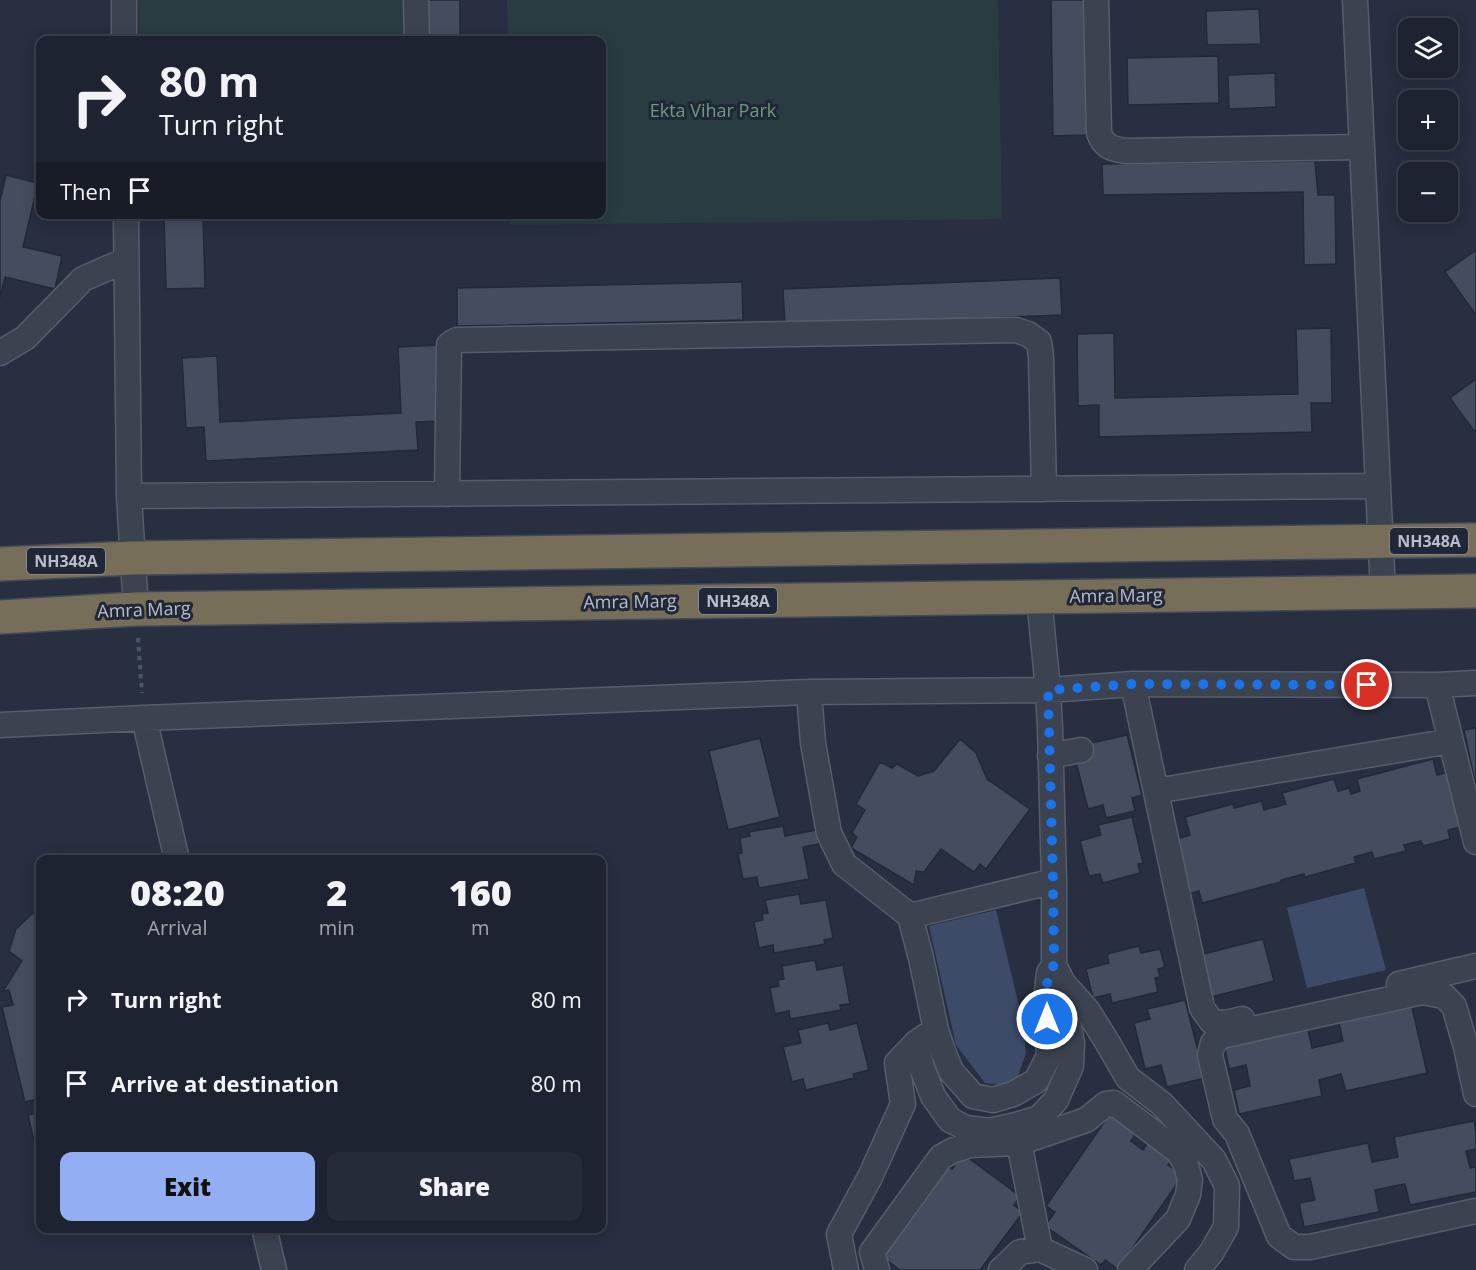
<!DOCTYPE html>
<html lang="en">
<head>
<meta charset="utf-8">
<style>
	:root { --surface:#1d2330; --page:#252b38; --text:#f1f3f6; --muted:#a0a4ab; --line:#3b404c; --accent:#94aef4 }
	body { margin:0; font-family:"Open Sans",sans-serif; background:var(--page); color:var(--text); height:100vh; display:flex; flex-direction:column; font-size:22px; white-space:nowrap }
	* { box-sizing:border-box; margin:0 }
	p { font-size:20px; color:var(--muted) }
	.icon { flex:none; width:33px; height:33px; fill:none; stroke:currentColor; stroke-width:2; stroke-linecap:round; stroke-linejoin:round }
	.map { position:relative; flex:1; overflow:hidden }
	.details { position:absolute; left:36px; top:855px; width:570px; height:378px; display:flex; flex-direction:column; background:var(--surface); border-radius:12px; box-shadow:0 3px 15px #0003,0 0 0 2px var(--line) }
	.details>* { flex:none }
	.guide { position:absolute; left:36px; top:36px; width:570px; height:183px; border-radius:12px; box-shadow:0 3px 15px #0003,0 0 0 2px var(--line); background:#1d2330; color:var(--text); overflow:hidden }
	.tools { position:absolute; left:1398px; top:18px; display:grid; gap:12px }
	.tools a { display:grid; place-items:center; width:60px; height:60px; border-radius:12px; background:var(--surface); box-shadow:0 3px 15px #0003,0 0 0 2px var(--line); font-size:30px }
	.pin { position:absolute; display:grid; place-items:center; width:51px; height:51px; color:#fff; margin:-26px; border:3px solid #fff; border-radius:50%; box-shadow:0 2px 6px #0007 }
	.me { position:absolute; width:66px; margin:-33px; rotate:0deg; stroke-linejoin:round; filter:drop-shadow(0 0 4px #0008) }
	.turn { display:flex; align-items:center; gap:21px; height:126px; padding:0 24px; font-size:27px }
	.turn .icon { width:78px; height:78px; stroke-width:2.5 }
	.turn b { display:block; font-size:42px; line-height:51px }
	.then { display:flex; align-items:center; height:57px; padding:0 24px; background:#0003; gap:12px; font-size:22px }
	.eta { display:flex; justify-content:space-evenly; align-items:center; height:102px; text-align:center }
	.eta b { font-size:36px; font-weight:800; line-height:42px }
	.button { display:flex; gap:12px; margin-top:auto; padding:12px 24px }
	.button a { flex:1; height:69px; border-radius:12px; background:var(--accent); color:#111; font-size:24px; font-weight:800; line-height:69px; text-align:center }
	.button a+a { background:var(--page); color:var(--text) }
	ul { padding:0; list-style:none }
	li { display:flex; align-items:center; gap:18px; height:84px; padding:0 24px }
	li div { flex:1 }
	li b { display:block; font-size:22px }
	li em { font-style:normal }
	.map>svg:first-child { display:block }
</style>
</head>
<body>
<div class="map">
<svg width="1476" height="1270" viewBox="0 0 1476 1270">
	<rect width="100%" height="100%" fill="#272f40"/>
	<path fill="#293c41" d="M138,0H409V40H139Z
		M507,0H998L1002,219L510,225V215L602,214V40H508Z"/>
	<path fill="#3e4b68" d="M1364,888L1386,970L1307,988L1287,908Z
		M996,910L1022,1019L1026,1053L1018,1076L1002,1085L985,1083L956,1045L929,926Z"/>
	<path fill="#444d5f" stroke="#222938" stroke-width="1.5" d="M427,0H460V40H427Z
		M1051,0H1084L1087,135L1053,136Z
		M1259,9L1261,44L1207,45L1206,11Z
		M1218,56L1219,103L1128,105L1127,58Z
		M1275,73L1276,107L1229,109L1228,75Z
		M1315,161L1318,195H1335L1336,264L1304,265L1303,192L1103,195L1102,164Z
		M6,175L38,183L23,247L62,256L55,289L5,277L0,298V201Z
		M203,214L205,288L166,289L164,215Z
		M1476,250V315L1445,272Z
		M1060,278L1062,315L785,326L783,289Z
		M742,282L743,320L457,326V288Z
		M1331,328L1332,403H1311L1312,432L1099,437V405L1078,406L1077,334L1114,333L1115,398L1298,394L1296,329Z
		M441,345L445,421L416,422L418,450L206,461L204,427L186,428L182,358L217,356L220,422L401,413L398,347Z
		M1476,379V430L1474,431L1450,398Z
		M1476,728V787L1464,730Z
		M1127,735L1142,795L1132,798L1135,811L1106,818L1103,805L1088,809L1075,758L1087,744Z
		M760,738L780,817L728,830L709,751Z
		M960,739L976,753L987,779L1030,809L986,869L980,864L974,872L941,849L924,872L916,871L914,885L851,848L857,837L852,833L865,810L856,804L880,762L892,768L897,764L918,776L934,771Z
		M1433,759L1437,775L1450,772L1464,826L1448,830L1450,839L1423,846L1421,841L1404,845L1406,851L1374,859L1372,852L1354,857L1356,863L1305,877L1304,874L1281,880V882L1202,903L1199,891L1188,894L1174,840L1190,835L1185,817L1233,804L1234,808L1262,801L1264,810L1286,804L1282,793L1334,779L1338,791L1349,788L1351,794L1360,791L1357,779Z
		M1132,817L1143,863L1138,864L1140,873L1103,883L1100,874L1089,876L1080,841L1101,835L1098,825Z
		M783,826L785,836L816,830L819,844L803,847L809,879L759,888L757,877L743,879L738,854L742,853L740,838L750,836L749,832Z
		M799,894L801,904L826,900L833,938L824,940L825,944L774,953L773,945L759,948L754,922L763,920L762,914L768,913L765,900Z
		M33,913L40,917V1140L34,1141L28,1115L37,1113L34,1100L25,1102L2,1007L13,1005L9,990L3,991L22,961L9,951L16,929Z
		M1263,939L1274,981L1207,998L1196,956Z
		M1139,946L1141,953L1160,949L1165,967L1158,969L1160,977L1155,978L1158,992L1112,1003L1110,994L1093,998L1086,969L1109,963L1107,954Z
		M815,960L817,970L843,965L850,1004L840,1005L841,1010L790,1019L789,1011L775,1014L770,988L779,986L778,980L784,979L782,966Z
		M1185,1000L1205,1078L1167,1087L1161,1065L1145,1069L1134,1023L1150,1019L1147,1009Z
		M1411,1003L1427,1073L1346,1091L1341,1074L1319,1080L1322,1096L1239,1114L1234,1090L1250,1086L1246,1065L1229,1069L1224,1044L1307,1026L1312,1048L1343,1041L1338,1019Z
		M828,1023L830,1030L857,1023L869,1070L853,1074L854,1078L806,1090L803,1079L792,1082L783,1047L801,1043L798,1030Z
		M1107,1108L1138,1130L1131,1141L1143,1150L1150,1139L1174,1156L1168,1165L1183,1175L1118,1269L1105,1260L1101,1265L1045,1226L1055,1212L1046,1206L1105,1121L1100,1117Z
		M1474,1121L1476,1133V1149L1466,1151L1470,1168L1476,1167V1192L1410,1205L1405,1184L1375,1190L1379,1212L1304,1227L1299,1203L1315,1200L1310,1178L1294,1181L1289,1159L1368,1143L1372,1162L1398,1157L1394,1137Z
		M963,1154L1020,1196L1014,1205L1023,1212L980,1270H900L880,1255L947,1164L952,1169Z"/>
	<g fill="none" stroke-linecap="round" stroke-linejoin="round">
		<g stroke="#565d6b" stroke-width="27">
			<path id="street" d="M124,0V40
				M416,0L417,40
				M1096,0L1099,133C1104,147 1112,149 1126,151L1362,147
				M1355,0L1383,592
				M126,214L129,496L136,609
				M0,353L25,338L83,279L126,260
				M447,494L449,345L453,342L457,340L1016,330L1028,334L1039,342L1041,357L1044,489
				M129,496L1378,486
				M1039,597L1048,690L1050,729L1054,881V965L1063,983L1087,1010L1106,1040L1128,1078L1162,1104L1214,1160L1227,1186L1226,1227L1211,1253L1197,1270
				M1133,684L1202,1008L1212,1022L1226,1023L1242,1019
				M1437,685L1476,842
				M809,692L813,743L829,833L844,864L910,916L921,958L936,1030L943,1051L951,1071L973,1096L993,1100L1013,1094L1036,1081L1049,1056L1046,1000L1049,973L1054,965
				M144,718L177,860
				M0,725L144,718L809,692L1048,690L1133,684L1437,685L1476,683
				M1050,756L1081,750
				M1156,791L1451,741
				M910,916L1054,881
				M1399,984L1476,966
				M916,1043L922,1068L933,1096L950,1120L966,1128L989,1131L1016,1125L1039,1118L1056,1100L1071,1066L1072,1043L1064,1001L1063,983
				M1476,1094L1466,1047L1454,1006L1444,996L1422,992L1221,1036L1213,1043L1210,1055L1225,1119L1237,1134L1279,1236L1294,1247H1310L1476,1211
				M1016,1127L1040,1249
				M264,1228L274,1270
				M846,1270L839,1234L870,1177L903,1104L897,1063L916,1043L926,1036
				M877,1270L872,1252L941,1157L954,1150L970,1145L1019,1143L1086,1120L1106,1104L1114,1103L1179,1152L1186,1165L1190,1180L1188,1195L1178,1219L1130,1270
				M1001,1270L1020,1252L1040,1249L1085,1270"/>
		</g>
		<g stroke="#434a58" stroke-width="36">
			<path id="highway" d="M0,564L133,558L1476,540
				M0,617L136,609L1476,591"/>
		</g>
		<path stroke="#47595e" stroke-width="4" stroke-dasharray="4.5 4.5" stroke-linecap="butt" d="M138,638L142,693"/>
		<use href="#street" stroke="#3b4250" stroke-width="24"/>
		<use href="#highway" stroke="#766e59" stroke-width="33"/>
	</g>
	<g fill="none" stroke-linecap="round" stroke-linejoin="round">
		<path stroke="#1a73e8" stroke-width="10" stroke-dasharray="0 18" d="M1047,1019C1046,1001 1044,980 1054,965L1053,881L1048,690L1133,684L1367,685"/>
	</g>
	<g text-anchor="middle" stroke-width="6" stroke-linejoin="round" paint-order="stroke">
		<g fill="#202736" stroke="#8a909e" stroke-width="1.5">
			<rect x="1390" y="528" width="78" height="26" rx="4.5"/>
			<rect x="27" y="548" width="78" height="26" rx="4.5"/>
			<rect x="699" y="588" width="78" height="26" rx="4.5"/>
		</g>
		<g font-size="16" font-weight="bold" fill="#b8bdcb">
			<text x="1429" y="547">NH348A</text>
			<text x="66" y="567">NH348A</text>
			<text x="738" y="607">NH348A</text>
		</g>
		<g font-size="18" fill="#709a7f" stroke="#202736">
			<text x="713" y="117">Ekta Vihar Park</text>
		</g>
		<g font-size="18" fill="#b8bdcb" stroke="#202736">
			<text transform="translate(1116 596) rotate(-1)" y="6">Amra Marg</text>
			<text transform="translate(630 602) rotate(-1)" y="6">Amra Marg</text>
			<text transform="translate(144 610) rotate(-2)" y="6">Amra Marg</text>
		</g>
	</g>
</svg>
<div class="tools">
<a><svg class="icon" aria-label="layers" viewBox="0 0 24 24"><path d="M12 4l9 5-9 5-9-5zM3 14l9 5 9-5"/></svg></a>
<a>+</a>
<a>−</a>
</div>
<div class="pin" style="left:1367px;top:685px;background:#d93025"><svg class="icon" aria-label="arrive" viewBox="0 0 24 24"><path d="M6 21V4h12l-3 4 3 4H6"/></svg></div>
<svg class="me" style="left:1047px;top:1019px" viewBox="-20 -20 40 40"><circle r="17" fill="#1a73e8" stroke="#fff" stroke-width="3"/><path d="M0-11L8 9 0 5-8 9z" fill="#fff"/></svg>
<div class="guide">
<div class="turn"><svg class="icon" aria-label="right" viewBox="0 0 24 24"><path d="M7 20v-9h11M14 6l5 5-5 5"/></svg><div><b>80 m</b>Turn right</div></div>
<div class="then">Then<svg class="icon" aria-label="arrive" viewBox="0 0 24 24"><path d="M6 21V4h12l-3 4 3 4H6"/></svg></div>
</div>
<section class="details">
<div class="eta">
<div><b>08:20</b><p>Arrival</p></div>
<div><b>2</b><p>min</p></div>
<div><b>160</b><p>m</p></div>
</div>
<ul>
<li><svg class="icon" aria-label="right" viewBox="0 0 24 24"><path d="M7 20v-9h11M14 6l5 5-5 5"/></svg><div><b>Turn right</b></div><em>80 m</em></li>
<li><svg class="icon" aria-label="arrive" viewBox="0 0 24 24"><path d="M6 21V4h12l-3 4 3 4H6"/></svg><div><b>Arrive at destination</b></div><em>80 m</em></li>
</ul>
<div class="button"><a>Exit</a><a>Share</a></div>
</section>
</div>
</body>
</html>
